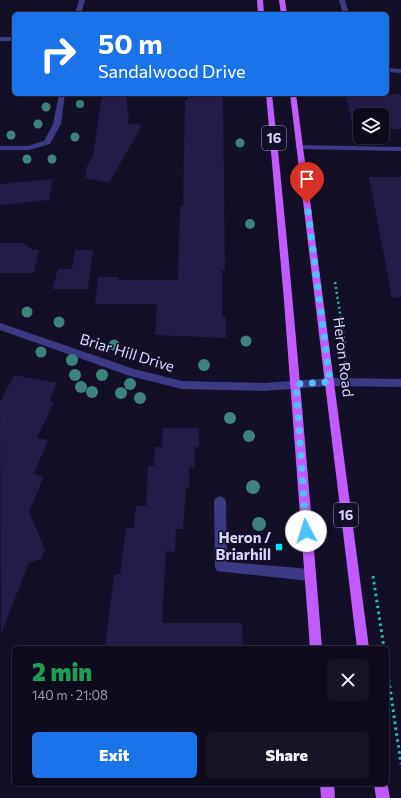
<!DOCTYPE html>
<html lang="en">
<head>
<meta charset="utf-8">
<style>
	:root { --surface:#0e0b1c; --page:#171425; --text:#f1f3f6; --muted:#9b9ba3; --line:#2e2b3b; --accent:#1a73e8 }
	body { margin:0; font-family:Commissioner,sans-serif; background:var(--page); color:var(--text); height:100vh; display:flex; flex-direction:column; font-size:15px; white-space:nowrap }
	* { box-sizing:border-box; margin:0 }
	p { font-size:13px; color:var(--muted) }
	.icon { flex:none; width:22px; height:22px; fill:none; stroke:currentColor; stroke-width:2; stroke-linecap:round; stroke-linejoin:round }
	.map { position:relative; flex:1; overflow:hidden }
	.panel { position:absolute; left:12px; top:646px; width:377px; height:140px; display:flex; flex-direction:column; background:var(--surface); border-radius:6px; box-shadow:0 1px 3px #0004,0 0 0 1px var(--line) }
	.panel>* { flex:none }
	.top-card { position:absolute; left:12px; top:12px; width:377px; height:84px; border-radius:6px; box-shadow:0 1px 3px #0004,0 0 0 1px var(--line); background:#1a73e8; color:#fff; overflow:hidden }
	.buttons { position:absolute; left:353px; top:108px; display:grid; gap:8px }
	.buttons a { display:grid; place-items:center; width:36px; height:36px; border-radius:6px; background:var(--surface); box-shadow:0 1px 3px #0004,0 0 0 1px var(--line); font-size:20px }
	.pin { position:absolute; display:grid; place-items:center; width:34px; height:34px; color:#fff; margin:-41px -17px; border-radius:50% 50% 50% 0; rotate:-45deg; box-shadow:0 0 4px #0007 }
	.pin .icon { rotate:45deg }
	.me { position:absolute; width:44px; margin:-22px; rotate:355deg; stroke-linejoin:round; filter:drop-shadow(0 0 3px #0008) }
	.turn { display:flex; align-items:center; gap:14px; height:84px; padding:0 20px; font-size:18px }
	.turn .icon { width:52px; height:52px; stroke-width:2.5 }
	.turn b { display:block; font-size:28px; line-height:34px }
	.round { display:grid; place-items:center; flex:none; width:42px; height:42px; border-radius:6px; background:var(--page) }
	.headline { display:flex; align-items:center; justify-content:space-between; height:68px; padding:0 20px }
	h1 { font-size:24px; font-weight:800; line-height:30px; color:#1e9e55 }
	.action { display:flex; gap:8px; margin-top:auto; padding:8px 20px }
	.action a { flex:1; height:46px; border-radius:6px; background:var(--accent); color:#fff; font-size:16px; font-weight:800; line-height:46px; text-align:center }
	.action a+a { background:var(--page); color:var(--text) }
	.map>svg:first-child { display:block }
</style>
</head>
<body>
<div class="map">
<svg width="401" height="798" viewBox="0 0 401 798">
	<rect width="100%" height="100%" fill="#130f26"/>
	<path fill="#241b47" d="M102,94H127V110H129L128,124L142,125L109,183L85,178L87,166L93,156Z
		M188,94H223L225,270H222V317H226V338L155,335L157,304H95L98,277H119V280H178L180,206H183L185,100H188Z
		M346,94H401V129H382V115H360V129H353Z
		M369,177H401V297L392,298Z
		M53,179L49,200L0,205V184Z
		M0,243H23L33,250H39L34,273H0Z
		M75,250H93L88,289H52L58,269H72Z
		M14,375L57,383L49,401L54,402L37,438L48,440L34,474L44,476L29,512L45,550L41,559L29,563L1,634L0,402Z
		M163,428H199V447H195V467H189V488H186L183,529H176L175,552L166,551L162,623H242L243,648H105L114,574H120L126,528H134L136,506H146L148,466H154L155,447H162Z"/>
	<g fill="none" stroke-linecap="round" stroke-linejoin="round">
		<path stroke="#2fb8b0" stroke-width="2.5" stroke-dasharray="2 3" stroke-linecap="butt" d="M335,282L344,338L346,367"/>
		<path stroke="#2fb8b0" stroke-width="3" stroke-dasharray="2.5 3.5" stroke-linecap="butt" d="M373,576L384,648
			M387,668L401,764"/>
		<path fill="#3d3a85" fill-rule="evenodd" d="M79,0H85L81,14H75Z
			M339,0H345L349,14H343Z
			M0,37H14V41H0Z
			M387,68L401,69V73L387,72Z
			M59,94H65L61,124L50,144L29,150H0V146H28L44,141L53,124Z
			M296,145L401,147V151L299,149L295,147Z
			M0,323L134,369L182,381L264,383L330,378L401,379V387L330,386L264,391L182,389L130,376L0,330Z
			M220,496L224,498L226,501L227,562L310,569L314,571L316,575L314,579L310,581L217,571L215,567L214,501L216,498Z"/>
		<path fill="#c25bff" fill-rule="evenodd" d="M257,0H263L264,14H258Z
			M279,0H285L287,14H281Z
			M266,94H272C292,278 307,463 322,648H310L284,301Z
			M290,94H296L369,648H357Z
			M387,782L390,798H376L374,784H387Z
			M320,784H334L335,798H321Z"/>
	</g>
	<g fill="#3d827b">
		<circle cx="80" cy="104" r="4"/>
		<circle cx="46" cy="107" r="4.5"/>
		<circle cx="38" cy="124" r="4.5"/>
		<circle cx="11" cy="135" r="4.5"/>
		<circle cx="75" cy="137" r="4.5"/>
		<circle cx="240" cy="143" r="4.5"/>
		<circle cx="27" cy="159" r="4.5"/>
		<circle cx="52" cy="159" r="4.5"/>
		<circle cx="250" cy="224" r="5"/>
		<circle cx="27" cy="312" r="5.5"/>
		<circle cx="59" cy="322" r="5.5"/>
		<circle cx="246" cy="341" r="5.5"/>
		<circle cx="114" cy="345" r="5.5"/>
		<circle cx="41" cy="352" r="5.5"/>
		<circle cx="72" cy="360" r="6"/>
		<circle cx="204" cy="365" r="6"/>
		<circle cx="75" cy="375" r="6"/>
		<circle cx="102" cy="375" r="6"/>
		<circle cx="130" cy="384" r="6"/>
		<circle cx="81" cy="387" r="6"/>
		<circle cx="92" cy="392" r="6"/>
		<circle cx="121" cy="393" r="6"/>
		<circle cx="140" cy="398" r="6"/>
		<circle cx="230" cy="418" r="6"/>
		<circle cx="249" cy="436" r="6"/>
		<circle cx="253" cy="487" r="7"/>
		<circle cx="259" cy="524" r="7"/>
	</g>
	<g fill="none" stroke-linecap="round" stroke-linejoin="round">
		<path stroke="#4fc3f7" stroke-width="7" stroke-dasharray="0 12.6" d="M306,531L296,384L330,382L307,203"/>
	</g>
	<rect fill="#00e5ff" stroke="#130f26" stroke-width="1.5" x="275" y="543" width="8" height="8" rx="2"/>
	<g text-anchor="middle" stroke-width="3" stroke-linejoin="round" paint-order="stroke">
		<g fill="#130f26" stroke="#9e99be" stroke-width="1">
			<rect x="262" y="126" width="24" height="24" rx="3"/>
			<rect x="334" y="503" width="24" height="24" rx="3"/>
		</g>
		<g font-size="14" font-weight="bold" fill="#d9d4ff">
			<text x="274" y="143">16</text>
			<text x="346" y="520">16</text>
		</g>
		<g font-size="15" fill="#d9d4ff" stroke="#130f26">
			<text transform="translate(127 353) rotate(17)" y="5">Briar Hill Drive</text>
			<text transform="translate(343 357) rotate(83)" y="5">Heron Road</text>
		</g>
		<g font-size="15" font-weight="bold" fill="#d9d4ff" stroke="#130f26" text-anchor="end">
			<text x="271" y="543">Heron /<tspan x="271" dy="17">Briarhill</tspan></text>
		</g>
	</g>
</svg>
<div class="buttons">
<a><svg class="icon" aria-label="layers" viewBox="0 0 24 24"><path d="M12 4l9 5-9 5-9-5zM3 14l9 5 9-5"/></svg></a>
</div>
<div class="pin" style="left:307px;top:203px;background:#d93025"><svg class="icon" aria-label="arrive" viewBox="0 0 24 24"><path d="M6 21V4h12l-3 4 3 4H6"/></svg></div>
<svg class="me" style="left:306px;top:531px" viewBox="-20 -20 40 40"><circle r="19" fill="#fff"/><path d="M0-13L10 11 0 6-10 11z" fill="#4fc3f7"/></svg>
<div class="top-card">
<div class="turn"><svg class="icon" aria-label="right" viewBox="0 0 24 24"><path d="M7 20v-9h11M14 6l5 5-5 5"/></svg><div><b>50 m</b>Sandalwood Drive</div></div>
</div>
<section class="panel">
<div class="headline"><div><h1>2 min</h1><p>140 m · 21:08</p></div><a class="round"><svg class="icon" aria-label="close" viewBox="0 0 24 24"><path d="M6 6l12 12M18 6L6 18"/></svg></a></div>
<div class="action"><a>Exit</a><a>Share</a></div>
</section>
</div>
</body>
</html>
